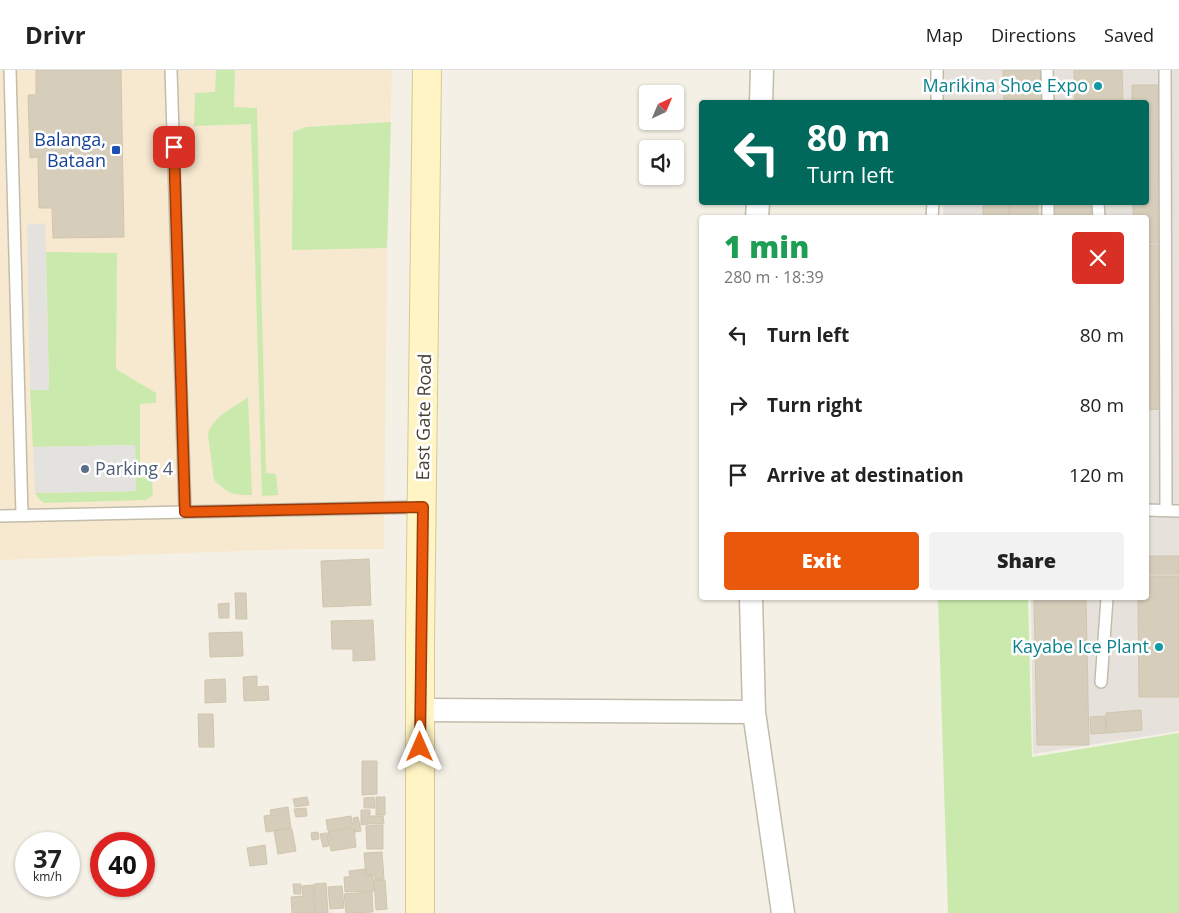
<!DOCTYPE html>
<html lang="en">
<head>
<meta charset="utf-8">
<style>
	:root { --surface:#fff; --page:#f2f2f2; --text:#222; --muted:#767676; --line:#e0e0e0; --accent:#ea580c }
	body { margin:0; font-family:"Open Sans",sans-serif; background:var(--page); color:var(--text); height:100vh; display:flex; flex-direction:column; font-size:19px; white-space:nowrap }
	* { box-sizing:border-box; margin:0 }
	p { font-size:16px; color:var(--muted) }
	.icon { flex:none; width:28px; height:28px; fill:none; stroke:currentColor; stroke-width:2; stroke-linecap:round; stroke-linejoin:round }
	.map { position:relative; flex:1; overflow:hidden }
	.panel { position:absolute; left:699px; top:145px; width:450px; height:385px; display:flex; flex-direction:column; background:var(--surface); border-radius:5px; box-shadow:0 1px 4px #0004 }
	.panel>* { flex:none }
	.hud { position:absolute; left:699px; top:30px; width:450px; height:105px; border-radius:5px; box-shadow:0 1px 4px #0004; background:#00695c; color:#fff; overflow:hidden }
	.needle { width:32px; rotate:44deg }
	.fabs { position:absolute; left:639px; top:15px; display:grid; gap:10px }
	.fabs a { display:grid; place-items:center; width:45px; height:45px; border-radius:5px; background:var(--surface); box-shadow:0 1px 4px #0004; font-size:25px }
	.speed { position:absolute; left:15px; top:762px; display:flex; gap:10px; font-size:25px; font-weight:700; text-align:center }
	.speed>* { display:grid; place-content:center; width:65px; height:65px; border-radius:50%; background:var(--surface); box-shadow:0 1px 4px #0004; line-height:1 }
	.speed small { font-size:12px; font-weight:400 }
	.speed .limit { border:8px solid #d22; background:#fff; color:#111 }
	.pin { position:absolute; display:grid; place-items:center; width:42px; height:42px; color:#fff; margin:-21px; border-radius:10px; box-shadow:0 2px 8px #0006 }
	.me { position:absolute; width:55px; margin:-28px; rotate:0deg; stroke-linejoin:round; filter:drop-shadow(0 0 4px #0008) }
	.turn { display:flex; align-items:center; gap:18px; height:105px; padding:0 25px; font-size:22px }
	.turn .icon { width:65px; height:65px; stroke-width:2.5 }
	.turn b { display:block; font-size:35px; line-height:42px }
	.round { display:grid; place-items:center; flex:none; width:52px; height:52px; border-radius:5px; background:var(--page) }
	.overview { display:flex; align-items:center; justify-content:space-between; height:85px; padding:0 25px }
	h1 { font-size:30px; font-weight:800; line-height:38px; color:#1e9e55 }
	.primary-button { display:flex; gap:10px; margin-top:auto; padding:10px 25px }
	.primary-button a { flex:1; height:58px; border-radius:5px; background:var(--accent); color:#fff; font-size:20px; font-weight:800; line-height:58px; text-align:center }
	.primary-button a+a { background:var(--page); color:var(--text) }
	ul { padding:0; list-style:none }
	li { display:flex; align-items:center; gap:15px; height:70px; padding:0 25px }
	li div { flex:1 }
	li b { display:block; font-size:19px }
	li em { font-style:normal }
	header { display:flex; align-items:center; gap:30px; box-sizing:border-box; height:70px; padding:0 25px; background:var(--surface); border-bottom:1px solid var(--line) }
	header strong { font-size:24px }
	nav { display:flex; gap:28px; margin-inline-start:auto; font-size:18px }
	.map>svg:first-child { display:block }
</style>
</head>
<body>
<header>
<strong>Drivr</strong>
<nav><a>Map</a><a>Directions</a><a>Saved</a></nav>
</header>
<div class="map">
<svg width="1179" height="843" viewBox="0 0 1179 843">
	<rect width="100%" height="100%" fill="#f4f0e6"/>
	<path fill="#f7e9d0" d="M0,0H392L387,178L384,479H300L0,490Z"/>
	<path fill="#e6e2db" d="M944,0H1179V661L1033,684L1031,528H1146V148H943V133L1146,132V32H944Z"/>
	<path fill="#caeaad" d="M216,0H235L234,37L257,38L266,403L276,404L278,425L262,426L251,54L194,56L195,23L215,22Z
		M391,52L387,178L292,180L293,62L306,57Z
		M46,182L117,183L116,299L156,323V333L140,334V407L152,409L153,425L146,430L44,433L39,429L35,423L136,421L135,375L33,377L30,320H49Z
		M248,327L252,425C232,425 229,424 214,410L208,365C211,347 235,337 248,327Z
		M938,528H1028L1032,687L1179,663V843H948Z"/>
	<path fill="#e4e2de" d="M45,153L49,320H30L27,155Z
		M135,375L136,421L35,423L33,377Z"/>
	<path fill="#d6cdbb" stroke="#d1c5ae" d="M36,0H121L124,167L53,168L52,138H39L38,87L30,88L28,25H36Z
		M1003,0H1040L1042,32H1004Z
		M1074,0H1122L1123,32H1075Z
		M1132,15H1161L1162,173H1146V148H1133V132H1146V32H1132Z
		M983,132H1010V148H983Z
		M1009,132H1038V148H1009Z
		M1052,132L1091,133V148H1052Z
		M1146,175H1159L1160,339L1146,340Z
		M1146,486H1179V504H1146Z
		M369,489L371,535L323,537L321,491Z
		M1146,506H1179V627H1139L1138,528H1146Z
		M235,523H246L247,549H236Z
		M1034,528H1086L1089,675H1037Z
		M229,533V548H219L218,534Z
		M373,550L375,590L353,591V579H332L331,551Z
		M242,562L243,586L210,587L209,563Z
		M257,606V617L268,616L269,630L244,631L243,607Z
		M225,609L226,632L205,633V610Z
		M1141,640L1142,660L1107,663L1106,643Z
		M198,644H213L214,677H199Z
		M1105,646L1106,663L1091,664L1090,647Z
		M362,691H377V724L362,725Z
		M307,727L309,735L295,737L293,729Z
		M374,727L375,738H364V728Z
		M376,727H385V745H376Z
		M288,737L291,758L266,762L264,746L271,745L270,740Z
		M306,738L307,746L296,747L294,739Z
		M361,740H370V754L361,755Z
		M351,746L353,757L328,761L326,750Z
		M371,746H383L384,754H371Z
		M358,747L361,761L355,762L353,748Z
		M383,755V779H367L366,756Z
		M354,758L356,777L331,781L328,762Z
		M292,759L296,781L278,784L274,761Z
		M318,762L319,769L312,770L311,763Z
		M327,763L329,776L323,777L320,764Z
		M265,775L267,794L250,796L247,778Z
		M382,782L384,809L375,810V805H366L364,783Z
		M365,799V806L373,805L374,821L345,822L344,807H350L349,801Z
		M385,810L387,839L376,840L374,811Z
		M326,813L328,843H316L314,814Z
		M293,814H301V824H294Z
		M313,815L315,843H292L291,827L303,826L302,816Z
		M342,816L344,838L330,839L328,817Z
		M372,822L373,842L346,843L344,824Z"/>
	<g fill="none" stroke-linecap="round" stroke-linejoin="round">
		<g stroke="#c2bcab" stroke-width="14">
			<path id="lane" d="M10,0L22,445
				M171,0L185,442
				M1047,0L1048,32
				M1165,0L1166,440
				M937,32V0
				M1098,132L1099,148
				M932,148L933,132
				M1048,148V132
				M1146,440L1179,441
				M0,446L423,437
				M1101,612L1107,528"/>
		</g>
		<g stroke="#c2bcab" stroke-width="25">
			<path id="street" d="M761,32L762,0
				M757,148L758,132
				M751,528L754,642L783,843
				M420,640L754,642"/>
		</g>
		<g stroke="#d6c894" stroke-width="30">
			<path id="secondary" d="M420,843V570L427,0"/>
		</g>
		<use href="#lane" stroke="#fff" stroke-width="11"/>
		<use href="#street" stroke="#fff" stroke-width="22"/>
		<use href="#secondary" stroke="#fff5c4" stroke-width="28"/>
	</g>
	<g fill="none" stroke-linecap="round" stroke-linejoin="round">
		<g stroke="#983908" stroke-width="12">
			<path id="route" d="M174,77L185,442L423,437L420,677"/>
		</g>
		<use href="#route" stroke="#ea580c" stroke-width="9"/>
	</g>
	<g fill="#0f9aa8" stroke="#fff" stroke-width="2">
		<circle cx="1098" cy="16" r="5"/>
		<circle cx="1159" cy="577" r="5"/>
	</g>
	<rect fill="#1a4fb4" stroke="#fff" stroke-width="2" x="111" y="75" width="10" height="10" rx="2.5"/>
	<circle fill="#5c6f8a" stroke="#fff" stroke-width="2" cx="85" cy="399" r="5"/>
	<g text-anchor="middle" stroke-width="5" stroke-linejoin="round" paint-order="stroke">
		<g font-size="18" fill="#0d838f" stroke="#fff" text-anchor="end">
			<text x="1088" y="22">Marikina Shoe Expo</text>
			<text x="1149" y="583">Kayabe Ice Plant</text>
		</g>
		<g font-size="18" fill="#164399" stroke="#fff" text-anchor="end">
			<text x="106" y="76">Balanga,<tspan x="106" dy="21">Bataan</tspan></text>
		</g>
		<g font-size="18" fill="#474135" stroke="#fff">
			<text transform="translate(424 347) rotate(-89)" y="6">East Gate Road</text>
		</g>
		<g font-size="18" fill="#4e5e75" stroke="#fff" text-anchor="start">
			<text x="95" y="405">Parking 4</text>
		</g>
	</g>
</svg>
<div class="fabs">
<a><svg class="needle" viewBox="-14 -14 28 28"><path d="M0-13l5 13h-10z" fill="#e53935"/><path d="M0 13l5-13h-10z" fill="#767676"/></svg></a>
<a><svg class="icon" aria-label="sound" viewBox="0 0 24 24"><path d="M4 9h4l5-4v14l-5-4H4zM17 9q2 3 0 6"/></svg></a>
</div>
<div class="speed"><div>37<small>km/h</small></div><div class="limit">40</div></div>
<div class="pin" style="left:174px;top:77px;background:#d93025"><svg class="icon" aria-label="arrive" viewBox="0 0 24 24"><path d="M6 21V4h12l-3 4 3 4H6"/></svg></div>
<svg class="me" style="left:420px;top:677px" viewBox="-20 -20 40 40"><path d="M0-17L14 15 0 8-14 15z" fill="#ea580c" stroke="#fff" stroke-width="4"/></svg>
<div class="hud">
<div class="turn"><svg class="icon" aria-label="left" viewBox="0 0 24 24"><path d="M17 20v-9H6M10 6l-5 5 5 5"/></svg><div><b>80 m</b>Turn left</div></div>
</div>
<section class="panel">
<div class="overview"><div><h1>1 min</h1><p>280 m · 18:39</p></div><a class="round" style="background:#d93025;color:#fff"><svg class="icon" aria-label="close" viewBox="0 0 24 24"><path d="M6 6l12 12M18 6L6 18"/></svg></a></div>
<ul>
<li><svg class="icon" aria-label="left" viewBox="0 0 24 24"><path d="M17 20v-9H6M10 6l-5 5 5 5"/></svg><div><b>Turn left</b></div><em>80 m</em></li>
<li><svg class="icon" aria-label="right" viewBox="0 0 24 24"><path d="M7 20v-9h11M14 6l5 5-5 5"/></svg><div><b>Turn right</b></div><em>80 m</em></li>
<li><svg class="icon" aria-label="arrive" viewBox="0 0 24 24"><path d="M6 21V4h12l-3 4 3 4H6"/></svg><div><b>Arrive at destination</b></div><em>120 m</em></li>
</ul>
<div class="primary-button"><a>Exit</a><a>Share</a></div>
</section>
</div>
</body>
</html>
